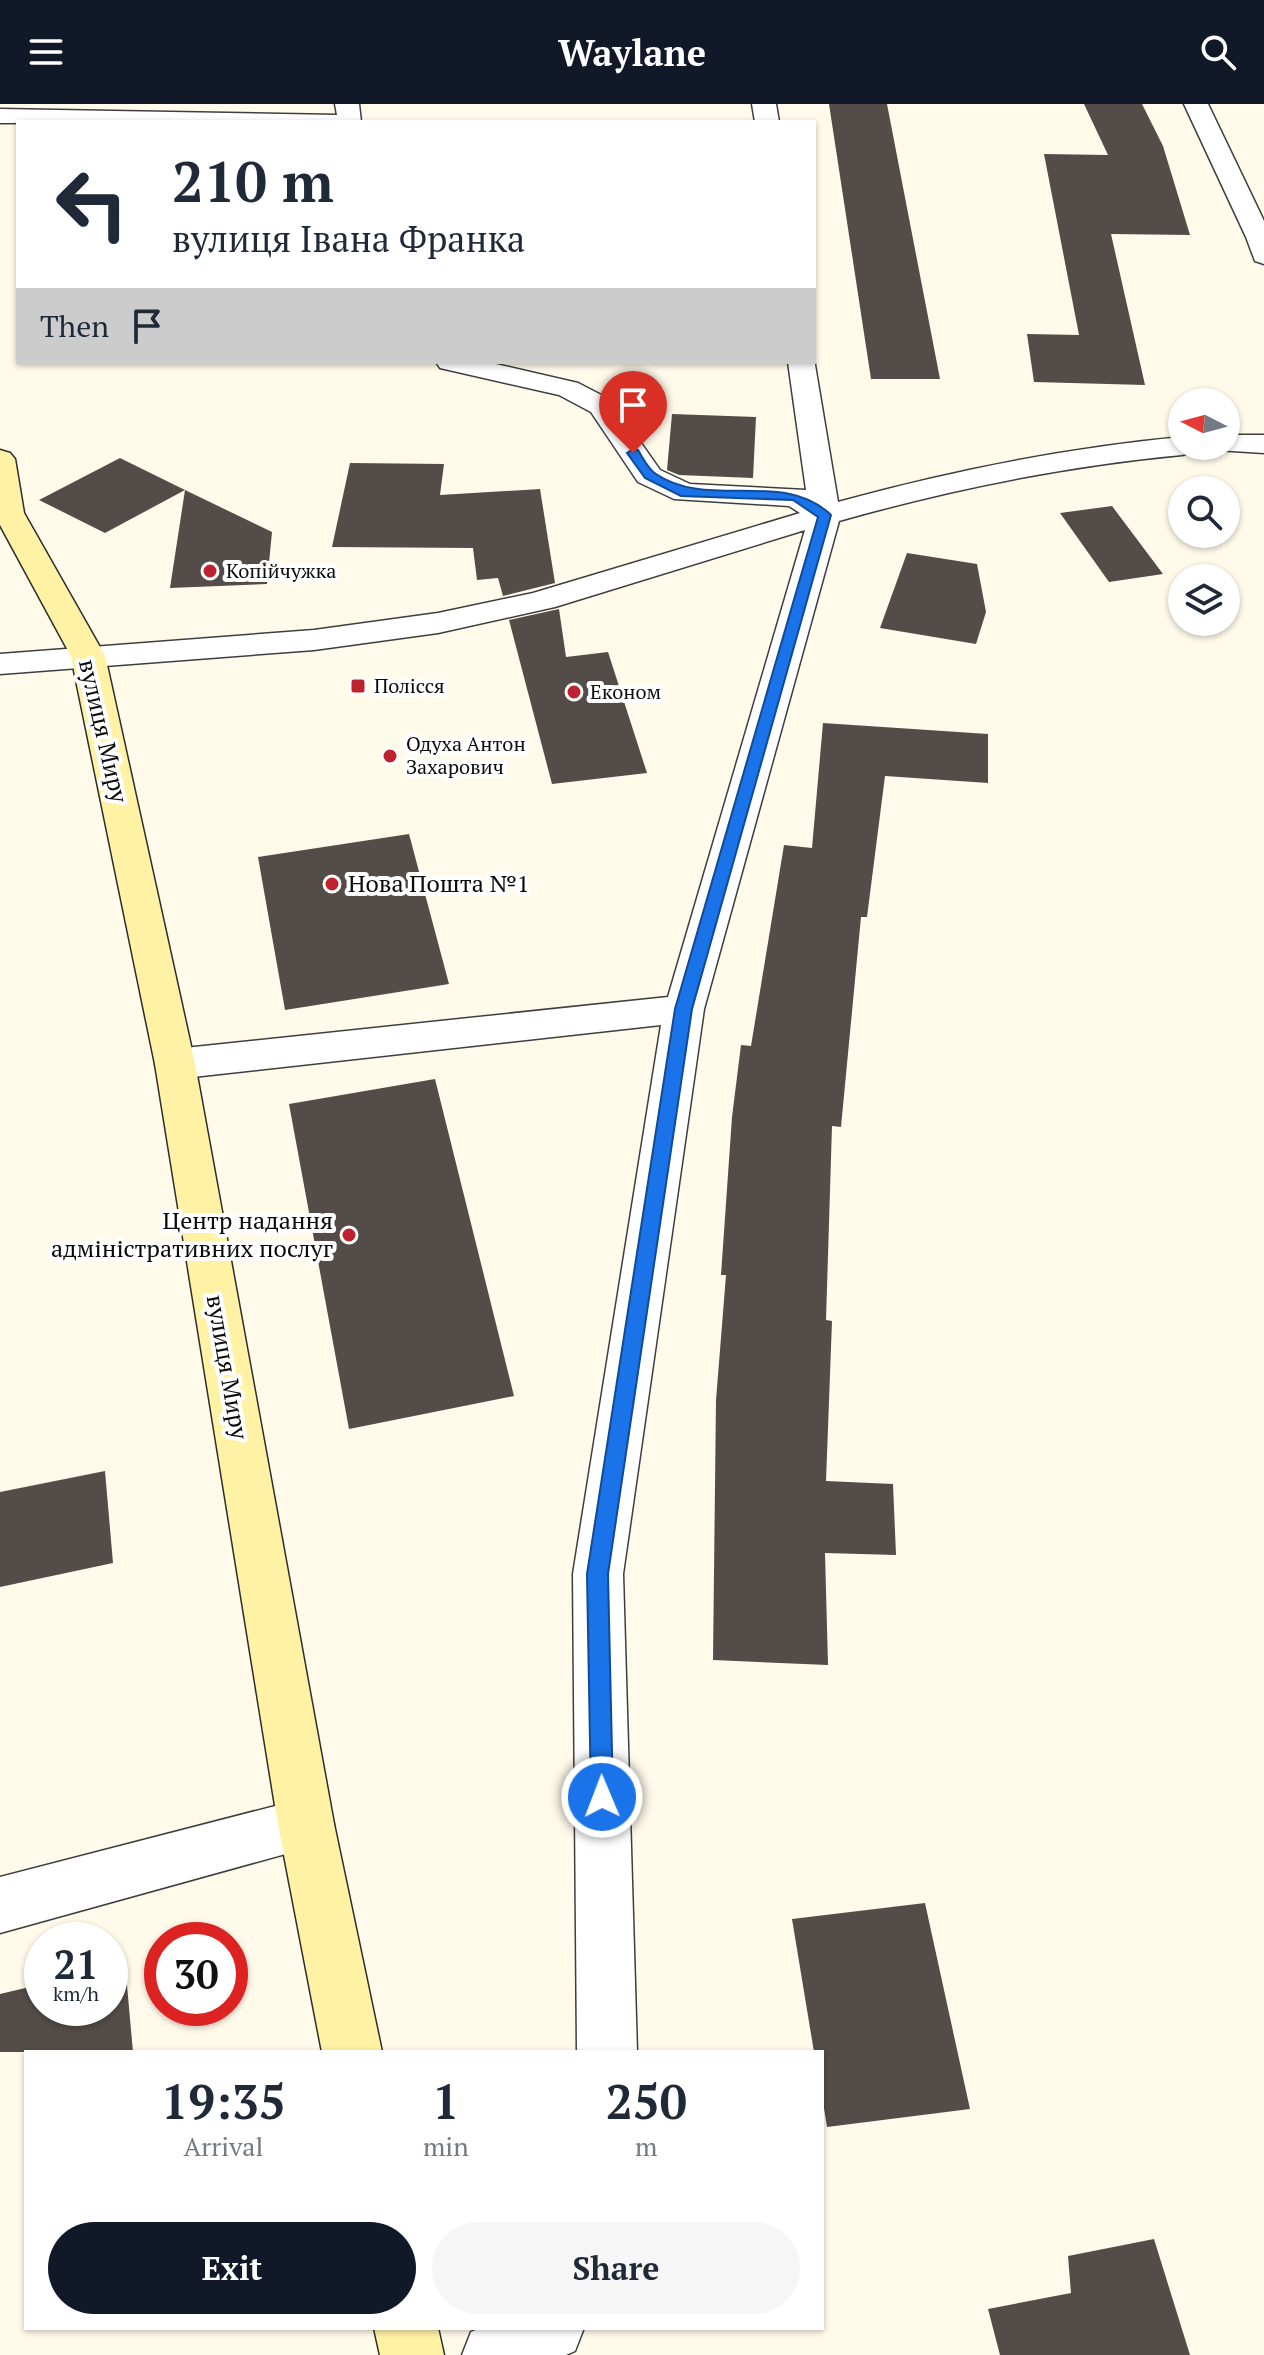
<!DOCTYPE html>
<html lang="en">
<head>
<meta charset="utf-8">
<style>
	:root { --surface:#fff; --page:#f6f6f7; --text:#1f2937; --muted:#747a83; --accent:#111827 }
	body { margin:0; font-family:"PT Serif",serif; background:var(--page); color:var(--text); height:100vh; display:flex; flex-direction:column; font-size:30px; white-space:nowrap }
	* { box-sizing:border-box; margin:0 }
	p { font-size:26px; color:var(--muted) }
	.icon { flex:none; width:44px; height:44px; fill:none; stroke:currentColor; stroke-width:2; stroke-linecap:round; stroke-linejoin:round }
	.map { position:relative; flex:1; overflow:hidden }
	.details { position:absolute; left:24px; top:1946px; width:800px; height:280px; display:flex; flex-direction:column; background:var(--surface); border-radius:0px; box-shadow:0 2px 6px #0004 }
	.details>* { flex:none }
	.guide { position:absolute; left:16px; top:16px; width:800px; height:244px; border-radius:0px; box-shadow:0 2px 6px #0004; background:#fff; color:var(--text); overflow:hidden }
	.needle { width:52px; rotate:276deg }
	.controls { position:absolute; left:1168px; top:284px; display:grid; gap:16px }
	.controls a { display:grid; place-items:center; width:72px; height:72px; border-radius:50%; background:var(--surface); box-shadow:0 2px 6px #0004; font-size:40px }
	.speed { position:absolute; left:24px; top:1818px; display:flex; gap:16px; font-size:40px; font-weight:700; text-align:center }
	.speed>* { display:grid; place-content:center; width:104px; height:104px; border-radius:50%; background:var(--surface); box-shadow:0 2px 6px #0004; line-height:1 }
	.speed small { font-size:20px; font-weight:400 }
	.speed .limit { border:12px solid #d22; background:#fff; color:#111 }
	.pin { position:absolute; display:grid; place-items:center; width:68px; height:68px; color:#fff; margin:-82px -34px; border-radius:50% 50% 50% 0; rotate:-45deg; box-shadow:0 0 8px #0007 }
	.pin .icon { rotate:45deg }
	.me { position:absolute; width:88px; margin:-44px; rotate:359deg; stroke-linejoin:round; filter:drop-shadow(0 0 6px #0008) }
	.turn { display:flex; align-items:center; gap:28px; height:168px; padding:0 24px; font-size:36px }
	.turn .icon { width:104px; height:104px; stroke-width:2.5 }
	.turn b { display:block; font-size:56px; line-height:68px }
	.then { display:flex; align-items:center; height:76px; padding:0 24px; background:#0003; gap:16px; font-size:30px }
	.eta { display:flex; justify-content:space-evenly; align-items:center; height:136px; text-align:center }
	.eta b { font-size:48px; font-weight:700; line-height:56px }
	.action { display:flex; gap:16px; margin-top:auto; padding:16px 24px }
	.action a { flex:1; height:92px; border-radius:48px; background:var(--accent); color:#fff; font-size:32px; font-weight:700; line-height:92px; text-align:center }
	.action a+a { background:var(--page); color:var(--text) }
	header { display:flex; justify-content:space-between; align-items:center; height:104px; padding:0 24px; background:var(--accent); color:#fff; font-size:36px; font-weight:700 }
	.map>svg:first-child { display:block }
</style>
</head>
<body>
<header><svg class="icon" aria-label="menu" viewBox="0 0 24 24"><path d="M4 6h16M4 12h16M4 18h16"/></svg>Waylane<svg class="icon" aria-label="search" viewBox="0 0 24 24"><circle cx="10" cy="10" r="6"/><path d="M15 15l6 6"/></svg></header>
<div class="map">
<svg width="1264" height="2251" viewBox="0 0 1264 2251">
	<rect width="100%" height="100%" fill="#fffaea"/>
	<path fill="#544c48" d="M829,0H887L940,275H871Z
		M1084,0H1142L1163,42L1190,131L1111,130L1145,281L1034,278L1027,230L1079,231L1044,50L1108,51Z
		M672,310L756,313L753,374L679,371L667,366Z
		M120,354L185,386L105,429L39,396Z
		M350,359L444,360L440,391L540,385L555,479L503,492L498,474L477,476L473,444L332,443Z
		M185,386L272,428L267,480L170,484Z
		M1112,402L1163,470L1109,478L1060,409Z
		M907,449L977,460L986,508L976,540L880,524Z
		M559,505L566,553L608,548L647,669L552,680L509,516Z
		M823,619L988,630V679L885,672L867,813H861L841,1023L832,1022L826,1216L832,1217L826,1377L893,1380L896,1451L825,1449L828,1561L713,1556L716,1296L726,1171H721L732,1013L741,941L751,942L784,741L812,744Z
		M409,730L449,880L285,906L258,753Z
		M435,975L514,1292L349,1325L289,1000Z
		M105,1367L113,1459L0,1483V1388Z
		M925,1799L970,2005L827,2023L822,1992V1948H814L792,1815Z
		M125,1859L133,1948H0V1890L42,1880V1904H110V1863Z
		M1154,2135L1190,2251H1000L988,2205L1071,2189L1068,2152Z"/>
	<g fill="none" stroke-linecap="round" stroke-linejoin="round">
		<g stroke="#3e3e3e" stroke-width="3">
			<path id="street" d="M335,0H359L361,18L0,19V5L337,11Z
				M752,0H776L779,18H755Z
				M1184,0H1208L1264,117V160L1255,157L1246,133Z
				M814,255L838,398C951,367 1065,344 1182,333V342H1197L1192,348L1182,351C1065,362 952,385 839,417L704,905L623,1470L637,1948H577L573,1470L661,921L175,975L161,970L155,960L161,950L175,945L668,893L805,426L555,503L438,529L314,546L0,570V550L314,526L438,509L533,489L800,409L789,402L674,395L638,378L591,308L559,291L440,264L436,258H487L578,279L611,296L660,366L690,380L806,386L788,258H814Z
				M1226,331H1264V349L1216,346L1213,342H1226Z
				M306,1694L325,1701L334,1720L325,1739L0,1829V1773Z
				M480,2224H584L575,2247L566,2251H462L471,2228Z"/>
		</g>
		<g stroke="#2d2d2d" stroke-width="3">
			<path id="secondary" d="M0,346L10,349L15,355L24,409L105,552L195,960L334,1720L382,1948H322L278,1720L155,960L71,552L0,421Z
				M374,2224H438L444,2251H380Z"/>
		</g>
		<use href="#street" fill="#fff" fill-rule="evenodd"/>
		<use href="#secondary" fill="#fff2a5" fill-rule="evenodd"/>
	</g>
	<path fill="#1a73e8" stroke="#114b97" stroke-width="2" d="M633,345L638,346C643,354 648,365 656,370C709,406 784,365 831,411L692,905L608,1470L613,1693L610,1701L602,1704L594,1701L591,1693L587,1470L675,905L818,413L793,396L681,392L645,374L627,349Z"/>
	<g fill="#bc232f" stroke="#fff" stroke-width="3">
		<circle cx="210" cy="467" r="8"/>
		<rect x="350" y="574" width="16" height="16" rx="4"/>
		<circle cx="574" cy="588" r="8"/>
		<circle cx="390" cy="652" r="8"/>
		<circle cx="332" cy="780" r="8"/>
		<circle cx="349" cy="1131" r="8"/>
	</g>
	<g text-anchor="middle" stroke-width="8" stroke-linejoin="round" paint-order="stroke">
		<g font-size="20" fill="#0b0b0b" stroke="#fff" text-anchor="start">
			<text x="226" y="474">Копійчужка</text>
			<text x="374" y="589">Полісся</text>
			<text x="590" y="595">Економ</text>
			<text x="406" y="647">Одуха Антон<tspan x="406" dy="23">Захарович</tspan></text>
		</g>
		<g font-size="24" fill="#0b0b0b" stroke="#fff">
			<text transform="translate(103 627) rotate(77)" y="8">вулиця Миру</text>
			<text transform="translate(227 1263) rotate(80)" y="8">вулиця Миру</text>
		</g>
		<g font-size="24" fill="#0b0b0b" stroke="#fff" text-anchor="start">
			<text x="348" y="788">Нова Пошта №1</text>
			<text x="333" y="1125" text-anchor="end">Центр надання<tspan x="333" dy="28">адміністративних послуг</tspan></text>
		</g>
	</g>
</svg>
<div class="controls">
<a><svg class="needle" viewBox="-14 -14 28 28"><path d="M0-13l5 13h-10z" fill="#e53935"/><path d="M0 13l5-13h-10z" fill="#747a83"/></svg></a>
<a><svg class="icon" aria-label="search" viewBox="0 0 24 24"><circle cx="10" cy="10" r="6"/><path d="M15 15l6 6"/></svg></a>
<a><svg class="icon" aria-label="layers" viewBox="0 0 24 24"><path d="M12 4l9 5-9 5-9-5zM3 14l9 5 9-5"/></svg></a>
</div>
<div class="speed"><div>21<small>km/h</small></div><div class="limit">30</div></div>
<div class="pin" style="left:633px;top:349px;background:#d93025"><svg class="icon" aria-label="arrive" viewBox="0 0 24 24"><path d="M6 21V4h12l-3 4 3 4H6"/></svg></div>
<svg class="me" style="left:602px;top:1693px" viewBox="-20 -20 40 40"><circle r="17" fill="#1a73e8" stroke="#fff" stroke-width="3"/><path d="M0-11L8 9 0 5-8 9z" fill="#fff"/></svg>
<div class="guide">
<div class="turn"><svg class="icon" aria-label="left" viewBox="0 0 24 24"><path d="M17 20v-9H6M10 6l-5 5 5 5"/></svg><div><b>210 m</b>вулиця Івана Франка</div></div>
<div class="then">Then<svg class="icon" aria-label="arrive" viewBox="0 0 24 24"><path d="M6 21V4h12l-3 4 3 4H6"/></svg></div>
</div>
<section class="details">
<div class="eta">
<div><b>19:35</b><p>Arrival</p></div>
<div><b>1</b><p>min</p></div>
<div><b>250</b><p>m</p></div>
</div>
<div class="action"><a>Exit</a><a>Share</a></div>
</section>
</div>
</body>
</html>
